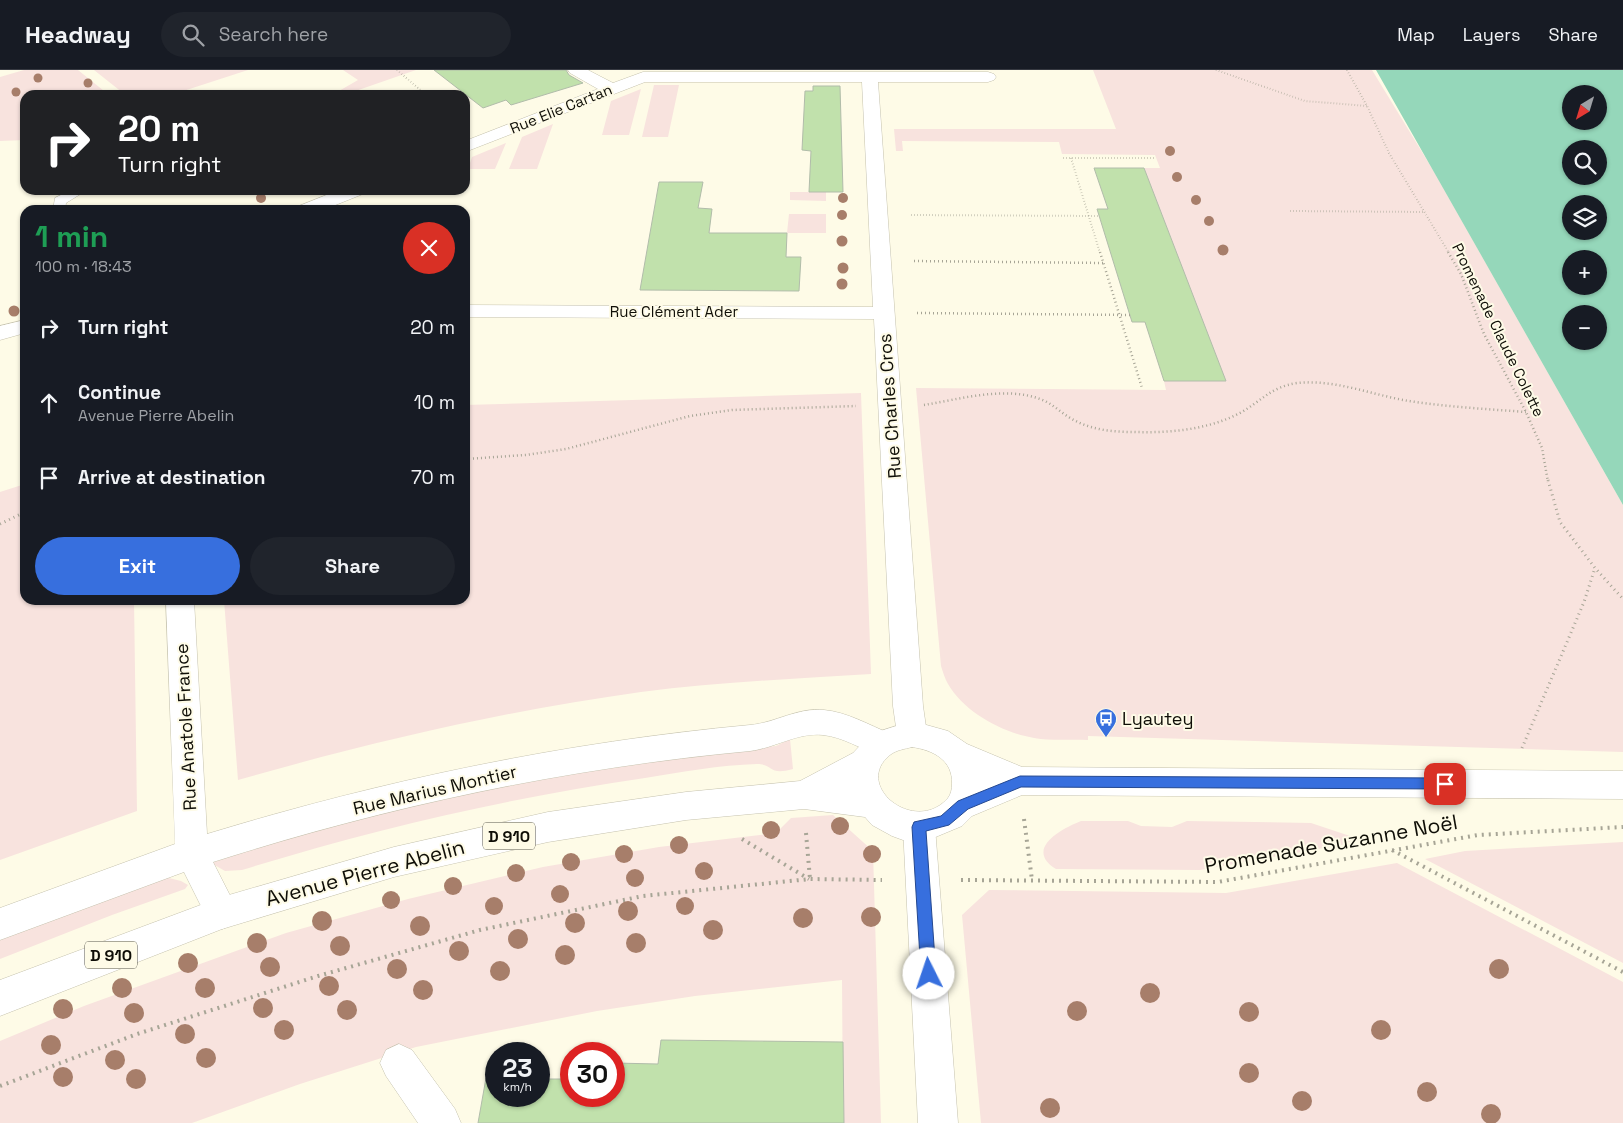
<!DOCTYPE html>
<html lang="en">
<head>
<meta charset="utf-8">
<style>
	:root { --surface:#171b24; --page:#20242c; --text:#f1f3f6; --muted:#9ea1a6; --line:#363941; --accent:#376fde }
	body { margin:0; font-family:"Space Grotesk",sans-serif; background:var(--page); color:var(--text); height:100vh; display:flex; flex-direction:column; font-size:19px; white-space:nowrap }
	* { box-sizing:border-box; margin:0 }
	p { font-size:16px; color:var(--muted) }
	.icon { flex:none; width:28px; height:28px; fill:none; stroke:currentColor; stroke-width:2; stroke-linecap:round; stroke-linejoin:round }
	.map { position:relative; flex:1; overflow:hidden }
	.sheet { position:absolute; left:20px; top:135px; width:450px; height:400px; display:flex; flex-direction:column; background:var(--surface); border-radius:15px; box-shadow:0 1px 4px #0004 }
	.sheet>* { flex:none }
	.top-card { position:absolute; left:20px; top:20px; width:450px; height:105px; border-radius:15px; box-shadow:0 1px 4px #0004; background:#202124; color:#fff; overflow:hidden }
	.needle { width:32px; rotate:218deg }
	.buttons { position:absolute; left:1562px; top:15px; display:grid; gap:10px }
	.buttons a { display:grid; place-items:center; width:45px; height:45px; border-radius:50%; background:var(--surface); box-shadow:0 1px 4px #0004; font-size:25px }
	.speed { position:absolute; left:485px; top:972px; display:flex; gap:10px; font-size:25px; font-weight:700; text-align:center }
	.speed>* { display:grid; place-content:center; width:65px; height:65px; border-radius:50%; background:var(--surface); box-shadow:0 1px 4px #0004; line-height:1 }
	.speed small { font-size:12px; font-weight:400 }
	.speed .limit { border:8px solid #d22; background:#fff; color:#111 }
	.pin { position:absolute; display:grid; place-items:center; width:42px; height:42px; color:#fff; margin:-21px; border-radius:10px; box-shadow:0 2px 8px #0006 }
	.me { position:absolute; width:55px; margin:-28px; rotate:356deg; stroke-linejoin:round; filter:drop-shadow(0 0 4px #0008) }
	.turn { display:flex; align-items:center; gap:18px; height:105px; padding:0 15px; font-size:22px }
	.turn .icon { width:65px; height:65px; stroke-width:2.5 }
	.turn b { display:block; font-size:35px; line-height:42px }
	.round { display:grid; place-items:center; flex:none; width:52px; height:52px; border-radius:26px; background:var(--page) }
	.headline { display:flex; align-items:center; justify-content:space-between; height:85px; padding:0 15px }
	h1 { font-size:30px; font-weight:700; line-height:38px; color:#1e9e55 }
	.cta { display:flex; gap:10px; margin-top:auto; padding:10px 15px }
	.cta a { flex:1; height:58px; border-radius:30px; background:var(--accent); color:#fff; font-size:20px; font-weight:700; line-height:58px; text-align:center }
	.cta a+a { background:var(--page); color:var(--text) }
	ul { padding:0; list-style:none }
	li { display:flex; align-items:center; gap:15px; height:75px; padding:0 15px }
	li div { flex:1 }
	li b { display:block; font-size:19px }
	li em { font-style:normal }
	header { display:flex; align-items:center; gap:30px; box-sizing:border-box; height:70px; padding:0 25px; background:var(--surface); border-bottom:1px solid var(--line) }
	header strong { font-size:24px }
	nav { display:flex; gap:28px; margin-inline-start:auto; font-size:18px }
	.search { width:350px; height:45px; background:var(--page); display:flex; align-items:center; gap:12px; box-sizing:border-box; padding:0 18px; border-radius:28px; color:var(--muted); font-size:19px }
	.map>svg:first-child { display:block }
</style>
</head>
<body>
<header>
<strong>Headway</strong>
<div class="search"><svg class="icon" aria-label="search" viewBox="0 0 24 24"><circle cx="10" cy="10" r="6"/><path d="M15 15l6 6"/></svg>Search here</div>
<nav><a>Map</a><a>Layers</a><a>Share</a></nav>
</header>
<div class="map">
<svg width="1623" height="1053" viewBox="0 0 1623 1053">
	<rect width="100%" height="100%" fill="#fefbe7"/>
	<path fill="#f8e3de" d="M24,0H78L109,25H25V70L0,71V7Z
		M94,0H248L171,25H118L123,23Z
		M343,0H416L344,25H332L358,10Z
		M1093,0H1372L1433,100L1623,435V682L1088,666V670C1070,669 1051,671 1034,668C1003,663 964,642 948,614C945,609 943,602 941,596L916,318L1166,320L1164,311H1225L1144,98H1160L1155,85L1062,84L1059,72L902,71L903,81H896L894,59H1116Z
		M654,15H679L668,67H642Z
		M641,19L629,65H602L611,31Z
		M553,54L537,99H509L522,67Z
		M506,73L495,99H468L472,87Z
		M790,122H826V131L790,130Z
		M789,144H826V163H787Z
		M861,323L871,604C794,609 717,612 641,622C504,641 371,672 238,710L224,530H465V335Z
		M25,414V530H134L137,741L0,790V422Z
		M790,669L793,699C768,706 774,694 757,694C720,695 681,702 645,708C508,728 374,759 242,800L225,801L211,793L280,770L490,716L741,679L776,676Z
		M833,745L873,781L881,1053H843L842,910L695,926L597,941L416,977L300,1014L192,1053H0V971L84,936L286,863L408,829L543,797L659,777L776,763L791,748Z
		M1081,751H1128L1141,756L1172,757L1187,751L1311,753L1350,766L1351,771L1346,774L1200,800L1056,799C1024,779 1061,759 1081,751Z
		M1623,772V893L1425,789L1465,781Z
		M1397,793L1623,912V1053H981L962,845L989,820L1226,823Z
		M165,807L181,811L188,815L185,819L112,845L0,889V868Z"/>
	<path fill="#95d7ba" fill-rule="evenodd" d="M1376,0H1623V435ZM1571,24H1599V51H1571ZM1571,79H1599V106H1571ZM1571,134H1599V161H1571ZM1571,189H1599V216H1571ZM1571,244H1599V271H1571Z"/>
	<path fill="#c1e1ac" stroke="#b1bcaa" d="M434,0H566L569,5L583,13L511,35L506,30L483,38Z
		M813,16H840L843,122H809L811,81L802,80L805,21H813Z
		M1094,98H1144L1226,311H1164L1145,252H1132L1097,139H1108Z
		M659,112H703L698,138L712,139L709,163H787L786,187H801L799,221L640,220Z
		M661,970L843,972L844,1053H478L486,1008H496V1026H539V1009H571V1026H614V993L658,994Z"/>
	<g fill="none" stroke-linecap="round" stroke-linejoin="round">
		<g stroke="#c5c2ae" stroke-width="1">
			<path id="lane" d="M71,120H87L66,133L65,140H53L55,128Z"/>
		</g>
		<g stroke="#c5c2ae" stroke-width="1">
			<path id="street" d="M568,0H588L613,13L643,2H988L994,4L996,7L994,10L988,12H878L923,636L927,664L923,673L912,677L901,673L897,664L893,636L874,249L465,247V235L873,237L862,12H645L465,82V71L598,19L570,3Z
				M339,120H365L363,124L323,140H296L299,136Z
				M25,250V263L0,270V256Z
				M166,530H194L207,764C384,710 566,672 750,655C775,653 798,637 824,640C847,642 869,655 891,664L895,673L891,682L880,686C861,679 843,667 823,665C798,662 775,678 750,681C568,698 388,736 213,792L239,843L234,854L222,859L210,854L184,802L0,870V838L175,774Z
				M919,742L931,747L935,757L958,1053H918L903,757L907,747Z
				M399,974L412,980L455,1039L461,1053H418L386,1006L380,993L386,980Z"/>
		</g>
		<g stroke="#c5c2ae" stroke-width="1">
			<path id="primary" d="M912,651L948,661L967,674L1022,697L1623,701V729L1022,725L972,746L962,756L926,771L903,770L892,766L872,755L865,747L804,739L686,750L548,772L394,807L222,859L0,946V910L222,827L394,777L548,742L686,722L800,711L853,683L871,664ZM912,677C933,680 953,690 952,714C952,719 951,724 948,728C915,766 852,715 890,685C896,680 905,679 912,677Z"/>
		</g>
		<path stroke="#a7a596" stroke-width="2" stroke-dasharray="0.5 2.5" stroke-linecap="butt" d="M397,0L425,24
			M1216,0L1305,31L1367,36
			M1347,0L1367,36L1389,83L1449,183
			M1063,88H1155
			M1071,88L1100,183
			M1290,141L1424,142
			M911,145L1099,146"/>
		<path stroke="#a7a596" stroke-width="2.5" stroke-dasharray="1 3" stroke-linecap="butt" d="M1100,182L1142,318
			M1448,182L1461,204L1484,264L1526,342L1542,378L1548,412
			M914,191L1104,193
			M917,243L1130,245
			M924,335C960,329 1005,316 1040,329C1052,333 1061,343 1072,349C1091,360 1113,362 1134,362C1169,363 1206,360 1238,344C1261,332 1270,317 1297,313C1335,309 1372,325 1409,331C1448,337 1487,339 1526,342
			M465,389L526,385L566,379L690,346L732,340L856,336"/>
		<path stroke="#a7a596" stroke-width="3" stroke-dasharray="1 4" stroke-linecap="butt" d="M1548,410L1560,452L1595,498L1623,529
			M0,454L25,442
			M1522,678L1584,532L1595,498"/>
		<path stroke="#a7a596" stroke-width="4" stroke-dasharray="2 5" stroke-linecap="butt" d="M1024,749L1032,810
			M806,763L810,809
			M742,769L809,809
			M1392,780L1623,902
			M961,810L1218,812L1478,765L1623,757
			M0,1016L137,964L318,906L480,860L643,826L810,809L882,810"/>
		<use href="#lane" fill="#fff" fill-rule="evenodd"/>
		<use href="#street" fill="#fff" fill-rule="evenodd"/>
		<use href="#primary" fill="#fff" fill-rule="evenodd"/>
	</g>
	<g fill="#a77e6a">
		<circle cx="38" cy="8" r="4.5"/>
		<circle cx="88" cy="13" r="4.5"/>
		<circle cx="16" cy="22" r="4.5"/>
		<circle cx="1170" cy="81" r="5"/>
		<circle cx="1177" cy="107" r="5"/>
		<circle cx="261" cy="128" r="5"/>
		<circle cx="843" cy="128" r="5"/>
		<circle cx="1196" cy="130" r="5"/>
		<circle cx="842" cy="145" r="5"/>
		<circle cx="1209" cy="151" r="5"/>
		<circle cx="842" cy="171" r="5.5"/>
		<circle cx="1223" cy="180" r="5.5"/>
		<circle cx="843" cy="198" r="5.5"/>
		<circle cx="842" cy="214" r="5.5"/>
		<circle cx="14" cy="241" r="5.5"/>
		<circle cx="840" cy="756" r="9"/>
		<circle cx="771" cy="760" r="9"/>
		<circle cx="679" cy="775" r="9"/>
		<circle cx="624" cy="784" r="9"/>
		<circle cx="872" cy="784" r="9"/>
		<circle cx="571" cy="792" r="9"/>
		<circle cx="704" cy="801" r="9"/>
		<circle cx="516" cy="803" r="9"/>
		<circle cx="635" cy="808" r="9"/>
		<circle cx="453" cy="816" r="9"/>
		<circle cx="560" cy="824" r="9"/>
		<circle cx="391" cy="830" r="9"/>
		<circle cx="494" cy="836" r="9"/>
		<circle cx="685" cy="836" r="9"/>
		<circle cx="628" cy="841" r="10"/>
		<circle cx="871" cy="847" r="10"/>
		<circle cx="803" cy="848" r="10"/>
		<circle cx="322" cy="851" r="10"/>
		<circle cx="575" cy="853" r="10"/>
		<circle cx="420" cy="856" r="10"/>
		<circle cx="713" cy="860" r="10"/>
		<circle cx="518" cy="869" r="10"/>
		<circle cx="257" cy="873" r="10"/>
		<circle cx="636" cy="873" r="10"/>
		<circle cx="340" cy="876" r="10"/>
		<circle cx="459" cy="881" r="10"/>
		<circle cx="565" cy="885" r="10"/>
		<circle cx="188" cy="893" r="10"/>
		<circle cx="270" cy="897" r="10"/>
		<circle cx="397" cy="899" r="10"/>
		<circle cx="1499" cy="899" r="10"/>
		<circle cx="500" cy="901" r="10"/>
		<circle cx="329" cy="916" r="10"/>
		<circle cx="122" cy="918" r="10"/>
		<circle cx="205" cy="918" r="10"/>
		<circle cx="423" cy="920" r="10"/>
		<circle cx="1150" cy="923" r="10"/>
		<circle cx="263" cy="938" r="10"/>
		<circle cx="63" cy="939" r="10"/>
		<circle cx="347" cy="940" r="10"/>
		<circle cx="1077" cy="941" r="10"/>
		<circle cx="1249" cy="942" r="10"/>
		<circle cx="134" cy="943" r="10"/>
		<circle cx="284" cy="960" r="10"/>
		<circle cx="1381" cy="960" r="10"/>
		<circle cx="185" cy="964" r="10"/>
		<circle cx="51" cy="975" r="10"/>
		<circle cx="206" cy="988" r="10"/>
		<circle cx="115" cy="990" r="10"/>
		<circle cx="1249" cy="1003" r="10"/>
		<circle cx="63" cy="1007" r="10"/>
		<circle cx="136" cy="1009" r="10"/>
		<circle cx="1427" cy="1022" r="10"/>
		<circle cx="1302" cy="1031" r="10"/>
		<circle cx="1050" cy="1038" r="10"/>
		<circle cx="1491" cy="1044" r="10"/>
	</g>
	<path fill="#376fde" stroke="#244890" d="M1020,706L1445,708L1449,710L1451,714L1449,718L1445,719L1021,717L968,739L949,755L926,761L936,904L934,909L929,911L924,909L921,904L912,757L914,752L941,746L958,731Z"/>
	<defs>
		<g id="bus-pin" transform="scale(1.125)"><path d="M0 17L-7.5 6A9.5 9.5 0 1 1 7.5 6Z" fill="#376fde" stroke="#fefbe7"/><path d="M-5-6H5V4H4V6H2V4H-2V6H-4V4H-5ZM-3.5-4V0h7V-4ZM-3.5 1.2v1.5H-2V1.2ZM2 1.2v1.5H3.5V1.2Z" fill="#fff"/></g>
	</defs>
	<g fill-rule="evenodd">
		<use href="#bus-pin" x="1106" y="649"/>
	</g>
	<g text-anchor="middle" stroke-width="4" stroke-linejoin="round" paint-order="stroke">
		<g font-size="15" fill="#0f0e07" stroke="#fefbe7">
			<text transform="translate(561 39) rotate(-22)" y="5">Rue Elie Cartan</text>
			<text x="674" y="247">Rue Clément Ader</text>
			<text transform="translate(1498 260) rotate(64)" y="5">Promenade Claude Colette</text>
		</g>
		<g fill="#fefbe7" stroke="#57554a" stroke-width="1">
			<rect x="483" y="752.5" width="52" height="27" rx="4"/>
			<rect x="85" y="871.5" width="52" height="27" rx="4"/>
		</g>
		<g font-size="16" font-weight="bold" fill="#0f0e07">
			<text x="509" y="772">D 910</text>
			<text x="111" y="891">D 910</text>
		</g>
		<g font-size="18" fill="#0f0e07" stroke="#fefbe7">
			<text transform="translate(890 336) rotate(-94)" y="6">Rue Charles Cros</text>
			<text transform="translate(186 657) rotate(-93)" y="6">Rue Anatole France</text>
			<text transform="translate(435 720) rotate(-13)" y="6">Rue Marius Montier</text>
		</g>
		<g font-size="18" fill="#0f0e07" stroke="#fefbe7" text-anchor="start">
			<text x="1122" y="655">Lyautey</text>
		</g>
		<g font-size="21" fill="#0f0e07" stroke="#fefbe7">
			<text transform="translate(1331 774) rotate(-10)" y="7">Promenade Suzanne Noël</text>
			<text transform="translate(365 803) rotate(-15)" y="7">Avenue Pierre Abelin</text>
		</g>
	</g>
</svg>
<div class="buttons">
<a><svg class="needle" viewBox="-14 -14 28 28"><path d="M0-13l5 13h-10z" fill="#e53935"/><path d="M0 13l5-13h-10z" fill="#9ea1a6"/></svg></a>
<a><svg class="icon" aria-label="search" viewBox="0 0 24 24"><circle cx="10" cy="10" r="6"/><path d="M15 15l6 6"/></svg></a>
<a><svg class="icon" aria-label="layers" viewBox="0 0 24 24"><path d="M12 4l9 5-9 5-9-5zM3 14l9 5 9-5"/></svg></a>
<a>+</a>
<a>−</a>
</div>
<div class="speed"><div>23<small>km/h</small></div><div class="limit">30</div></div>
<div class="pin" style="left:1445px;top:714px;background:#d93025"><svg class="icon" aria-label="arrive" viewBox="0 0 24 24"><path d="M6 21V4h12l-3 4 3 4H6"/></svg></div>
<svg class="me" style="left:929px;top:904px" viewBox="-20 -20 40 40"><circle r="19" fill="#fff"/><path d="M0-13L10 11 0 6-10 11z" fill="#376fde"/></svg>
<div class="top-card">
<div class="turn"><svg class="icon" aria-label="right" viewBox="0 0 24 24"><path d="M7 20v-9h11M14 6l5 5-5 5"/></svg><div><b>20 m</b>Turn right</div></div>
</div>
<section class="sheet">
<div class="headline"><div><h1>1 min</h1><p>100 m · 18:43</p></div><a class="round" style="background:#d93025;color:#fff"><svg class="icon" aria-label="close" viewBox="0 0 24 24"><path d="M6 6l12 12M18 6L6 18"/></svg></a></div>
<ul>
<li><svg class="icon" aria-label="right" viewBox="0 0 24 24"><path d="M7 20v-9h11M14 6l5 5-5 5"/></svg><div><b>Turn right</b></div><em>20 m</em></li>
<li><svg class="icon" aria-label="ahead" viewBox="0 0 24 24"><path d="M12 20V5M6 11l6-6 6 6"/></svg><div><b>Continue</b><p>Avenue Pierre Abelin</p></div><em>10 m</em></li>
<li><svg class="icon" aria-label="arrive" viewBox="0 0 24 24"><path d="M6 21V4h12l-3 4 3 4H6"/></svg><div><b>Arrive at destination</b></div><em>70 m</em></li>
</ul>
<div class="cta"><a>Exit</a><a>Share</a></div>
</section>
</div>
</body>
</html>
